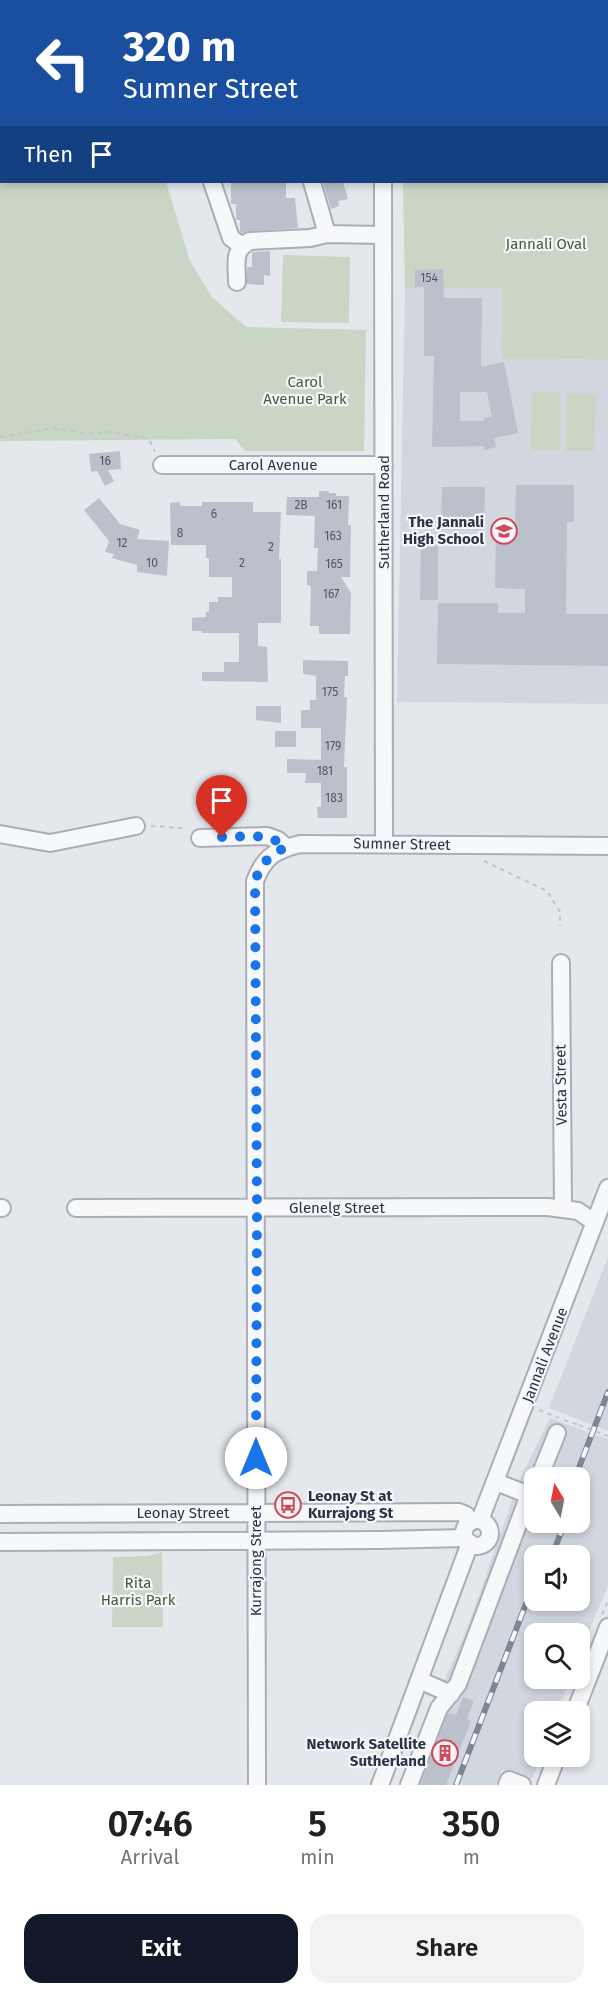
<!DOCTYPE html>
<html lang="en">
<head>
<meta charset="utf-8">
<style>
	:root { --surface:#fff; --page:#f2f2f2; --text:#202124; --muted:#757577; --accent:#111827 }
	body { margin:0; font-family:"Fira Sans",sans-serif; background:var(--page); color:var(--text); height:100vh; display:flex; flex-direction:column; font-size:22px; white-space:nowrap }
	* { box-sizing:border-box; margin:0 }
	p { font-size:20px; color:var(--muted) }
	.icon { flex:none; width:33px; height:33px; fill:none; stroke:currentColor; stroke-width:2; stroke-linecap:round; stroke-linejoin:round }
	.map { position:relative; height:1785px; overflow:hidden }
	.drawer { display:flex; flex-direction:column; background:var(--surface); flex:1 }
	.drawer>* { flex:none }
	.guide { position:absolute; left:0px; top:0px; width:609px; height:183px; box-shadow:0 3px 9px #0003; background:#1a4fa0; color:#fff; overflow:hidden }
	.needle { width:39px; rotate:350deg }
	.fabs { position:absolute; left:524px; top:1467px; display:grid; gap:12px }
	.fabs a { display:grid; place-items:center; width:66px; height:66px; border-radius:12px; background:var(--surface); box-shadow:0 3px 9px #0003; font-size:30px }
	.pin { position:absolute; display:grid; place-items:center; width:51px; height:51px; color:#fff; margin:-62px -26px; border-radius:50% 50% 50% 0; rotate:-45deg; box-shadow:0 0 6px #0007 }
	.pin .icon { rotate:45deg }
	.me { position:absolute; width:66px; margin:-33px; rotate:0deg; stroke-linejoin:round; filter:drop-shadow(0 0 4px #0008) }
	.turn { display:flex; align-items:center; gap:21px; height:126px; padding:0 24px; font-size:27px }
	.turn .icon { width:78px; height:78px; stroke-width:2.5 }
	.turn b { display:block; font-size:42px; line-height:51px }
	.then { display:flex; align-items:center; height:57px; padding:0 24px; background:#0003; gap:12px; font-size:22px }
	.eta { display:flex; justify-content:space-evenly; align-items:center; height:102px; text-align:center }
	.eta b { font-size:36px; font-weight:600; line-height:42px }
	.action { display:flex; gap:12px; margin-top:auto; padding:12px 24px }
	.action a { flex:1; height:69px; border-radius:18px; background:var(--accent); color:#fff; font-size:24px; font-weight:600; line-height:69px; text-align:center }
	.action a+a { background:var(--page); color:var(--text) }
	.map>svg:first-child { display:block }
</style>
</head>
<body>
<div class="map">
<svg width="608" height="1785" viewBox="0 0 608 1785">
	<rect width="100%" height="100%" fill="#e4e7ec"/>
	<path fill="#d2d6de" fill-rule="evenodd" d="M117,0H383V2H116Z
		M405,288L502,289L501,358L608,360V704L397,702Z
		M608,1257V1431L549,1408Z
		M550,1418L608,1439V1586L579,1654V1634H534V1678L570,1679L558,1711L534,1712V1756L541,1757L531,1781L502,1770L496,1785H402L423,1730L470,1621L518,1483ZM534,1478H579V1522H534ZM534,1556H579V1600H534Z"/>
	<path fill="#c9d6c5" d="M0,0H117L116,2H2V182H166L190,261L212,297L246,327L366,330L364,451H245L235,439L0,441Z
		M399,0H564V1L400,2Z
		M608,56V360L501,358L502,289L405,288L403,182H608Z
		M283,255L350,257L349,323L281,322Z
		M532,392H560V450H531Z
		M567,394H596L594,451H566Z
		M162,1552L163,1627H112L113,1557L148,1556Z"/>
	<path fill="#bbc0ca" fill-rule="evenodd" d="M231,182H286V198H295L298,228L249,231L243,233L240,232V220H236V204H231Z
		M323,182H343L348,199L338,201L339,206L331,209Z
		M270,251V276L264,275V285L247,284V267H252V252Z
		M443,269L444,298H482L481,367L504,362L518,433L494,438L496,447L484,450V446L432,447L434,356H424V287H415V270ZM460,392H487L492,417L484,418V421H460Z
		M120,451L121,469L108,470L114,481L105,486L97,471L91,472L89,454Z
		M516,485H574V522H567L566,614H608V666L437,664L438,603H498V613H525V589L495,588L496,531H515Z
		M442,487H485L484,530H441Z
		M319,491H329V493H336V496H349L348,525H351L350,577H341L351,593L350,634H319V626H310L311,586L307,585V571H317L318,548H314L315,516L286,515L287,497H319Z
		M99,498L120,524L140,530L137,539L169,541L167,576L137,572V565L112,558L114,554L105,552L109,541L84,510Z
		M180,502V506H202V502H253V512H281L279,559H281V623H258V646L267,647L268,682L202,681V672H224V662H239V633H202V631H192V618L206,617V612H209V602H218V597H232V577H209V558H206V545H171L170,503Z
		M421,536H438V600H420Z
		M303,660L348,661V676H345L344,697H347L344,767H347V818H318L317,807H321V783H305L306,773H287V759L321,760V728H301V710H310V700H316V676L303,674Z
		M256,706H281V723L256,720Z
		M275,731H296V747H275Z
		M463,1697L474,1701L467,1719L471,1721L446,1785H420L448,1713L456,1715Z"/>
	<g fill="none" stroke-linecap="round" stroke-linejoin="round">
		<g stroke="#a9aeb7" stroke-width="20">
			<path id="minor" d="M383,2V0
				M212,182L231,238L241,245
				M312,182L327,234
				M383,182L384,843
				M237,282C237,264 232,250 250,241L310,238L327,234L383,235
				M162,465H384
				M0,834L50,843L136,826
				M200,838L267,836L278,840L286,847
				M561,963L563,1208
				M0,1208H2
				M76,1208L548,1207L578,1211L594,1222
				M539,1478L557,1433
				M496,1482L529,1495
				M0,1514L459,1512L466,1515L471,1522
				M480,1520L608,1188
				M464 1533a13 13 0 1 1 26 0a13 13 0 1 1-26 0Z
				M0,1542L380,1540L465,1538
				M419,1680L451,1694
				M575,1712L608,1627
				M257,1785L255,881C264,857 275,850 300,844L608,846
				M380,1785L470,1543
				M409,1785L439,1708L458,1684L529,1495L534,1486
				M507,1785L509,1780L522,1785
				M546,1785L557,1756"/>
		</g>
		<path stroke="#c2c5cb" stroke-width="2" stroke-dasharray="4.5 4.5" stroke-linecap="butt" d="M0,437L54,428L82,433L111,432L149,439L155,452
			M151,826L182,828L187,830
			M484,861L547,891L560,912V926
			M539,1410L559,1418
			M564,1420L579,1425
			M602,1615L608,1601"/>
		<use href="#minor" stroke="#f7f8fa" stroke-width="16"/>
		<g stroke="#7d8696" stroke-width="6">
			<path id="rail" d="M575,1478L608,1392
				M552,1556L565,1522
				M456,1785L534,1583"/>
		</g>
		<use href="#rail" stroke="#f4f6f9" stroke-width="4" stroke-dasharray="11" stroke-linecap="butt"/>
		<path stroke="#c2c5cb" stroke-width="2" stroke-dasharray="4.5 4.5" stroke-linecap="butt" d="M579,1425L608,1436"/>
	</g>
	<g fill="none" stroke-linecap="round" stroke-linejoin="round">
		<path stroke="#1a73e8" stroke-width="10" stroke-dasharray="0 18" d="M222,837C245,837 268,832 286,847C268,857 262,862 255,881L257,1208L256,1458"/>
	</g>
	<defs>
		<g id="school-ring" transform="scale(1.35)"><circle r="9.5" fill="#f4f6f9" stroke="#d3475a" stroke-width="1.5"/><path d="M0-5L7-2L0 1L-7-2ZM-4 1L0 2.5L4 1V4Q0 6-4 4Z" fill="#d3475a"/></g>
		<g id="bus-ring" transform="scale(1.35)"><circle r="9.5" fill="#f4f6f9" stroke="#d3475a" stroke-width="1.5"/><path d="M-5-6H5V4H4V6H2V4H-2V6H-4V4H-5ZM-3.5-4V0h7V-4ZM-3.5 1.2v1.5H-2V1.2ZM2 1.2v1.5H3.5V1.2Z" fill="#d3475a"/></g>
		<g id="building-ring" transform="scale(1.35)"><circle r="9.5" fill="#f4f6f9" stroke="#d3475a" stroke-width="1.5"/><path d="M-4-6H4V6H1V3H-1V6H-4ZM-2.5-4.3h1.7v1.8h-1.7ZM.8-4.3h1.7v1.8H.8ZM-2.5-1h1.7V.8h-1.7ZM.8-1h1.7V.8H.8Z" fill="#d3475a"/></g>
	</defs>
	<g fill-rule="evenodd">
		<use href="#school-ring" x="504" y="531"/>
		<use href="#bus-ring" x="288" y="1505"/>
		<use href="#building-ring" x="445" y="1753"/>
	</g>
	<g text-anchor="middle" stroke-width="4.5" stroke-linejoin="round" paint-order="stroke">
		<g font-size="12" fill="#4f5766">
			<text x="429" y="282">154</text>
			<text x="105" y="465">16</text>
			<text x="301" y="509">2B</text>
			<text x="334" y="509">161</text>
			<text x="214" y="518">6</text>
			<text x="180" y="537">8</text>
			<text x="333" y="540">163</text>
			<text x="122" y="547">12</text>
			<text x="271" y="551">2</text>
			<text x="152" y="567">10</text>
			<text x="242" y="567">2</text>
			<text x="334" y="568">165</text>
			<text x="331" y="598">167</text>
			<text x="330" y="696">175</text>
			<text x="333" y="750">179</text>
			<text x="325" y="775">181</text>
			<text x="334" y="802">183</text>
		</g>
		<g font-size="15" fill="#3f6137" stroke="#f4f6f9">
			<text x="546" y="249">Jannali Oval</text>
			<text x="305" y="387">Carol<tspan x="305" dy="17">Avenue Park</tspan></text>
			<text x="138" y="1588">Rita<tspan x="138" dy="17">Harris Park</tspan></text>
		</g>
		<g font-size="15" fill="#2b3445" stroke="#f4f6f9">
			<text x="273" y="470">Carol Avenue</text>
			<text transform="translate(384 512) rotate(-90)" y="5">Sutherland Road</text>
			<text transform="translate(402 844) rotate(1)" y="5">Sumner Street</text>
			<text transform="translate(561 1085) rotate(-91)" y="5">Vesta Street</text>
			<text x="337" y="1213">Glenelg Street</text>
			<text transform="translate(545 1355) rotate(-69)" y="5">Jannali Avenue</text>
			<text x="183" y="1518">Leonay Street</text>
			<text transform="translate(256 1561) rotate(-90)" y="5">Kurrajong Street</text>
		</g>
		<g font-size="15" font-weight="bold" fill="#2b3445" stroke="#f4f6f9" text-anchor="end">
			<text x="484" y="527">The Jannali<tspan x="484" dy="17">High School</tspan></text>
			<text x="308" y="1501" text-anchor="start">Leonay St at<tspan x="308" dy="17">Kurrajong St</tspan></text>
			<text x="426" y="1749">Network Satellite<tspan x="426" dy="17">Sutherland</tspan></text>
		</g>
	</g>
</svg>
<div class="fabs">
<a><svg class="needle" viewBox="-14 -14 28 28"><path d="M0-13l5 13h-10z" fill="#e53935"/><path d="M0 13l5-13h-10z" fill="#757577"/></svg></a>
<a><svg class="icon" aria-label="sound" viewBox="0 0 24 24"><path d="M4 9h4l5-4v14l-5-4H4zM17 9q2 3 0 6"/></svg></a>
<a><svg class="icon" aria-label="search" viewBox="0 0 24 24"><circle cx="10" cy="10" r="6"/><path d="M15 15l6 6"/></svg></a>
<a><svg class="icon" aria-label="layers" viewBox="0 0 24 24"><path d="M12 4l9 5-9 5-9-5zM3 14l9 5 9-5"/></svg></a>
</div>
<div class="pin" style="left:222px;top:837px;background:#d93025"><svg class="icon" aria-label="arrive" viewBox="0 0 24 24"><path d="M6 21V4h12l-3 4 3 4H6"/></svg></div>
<svg class="me" style="left:256px;top:1458px" viewBox="-20 -20 40 40"><circle r="19" fill="#fff"/><path d="M0-13L10 11 0 6-10 11z" fill="#1a73e8"/></svg>
<div class="guide">
<div class="turn"><svg class="icon" aria-label="left" viewBox="0 0 24 24"><path d="M17 20v-9H6M10 6l-5 5 5 5"/></svg><div><b>320 m</b>Sumner Street</div></div>
<div class="then">Then<svg class="icon" aria-label="arrive" viewBox="0 0 24 24"><path d="M6 21V4h12l-3 4 3 4H6"/></svg></div>
</div>
</div>
<section class="drawer">
<div class="eta">
<div><b>07:46</b><p>Arrival</p></div>
<div><b>5</b><p>min</p></div>
<div><b>350</b><p>m</p></div>
</div>
<div class="action"><a>Exit</a><a>Share</a></div>
</section>
</body>
</html>
